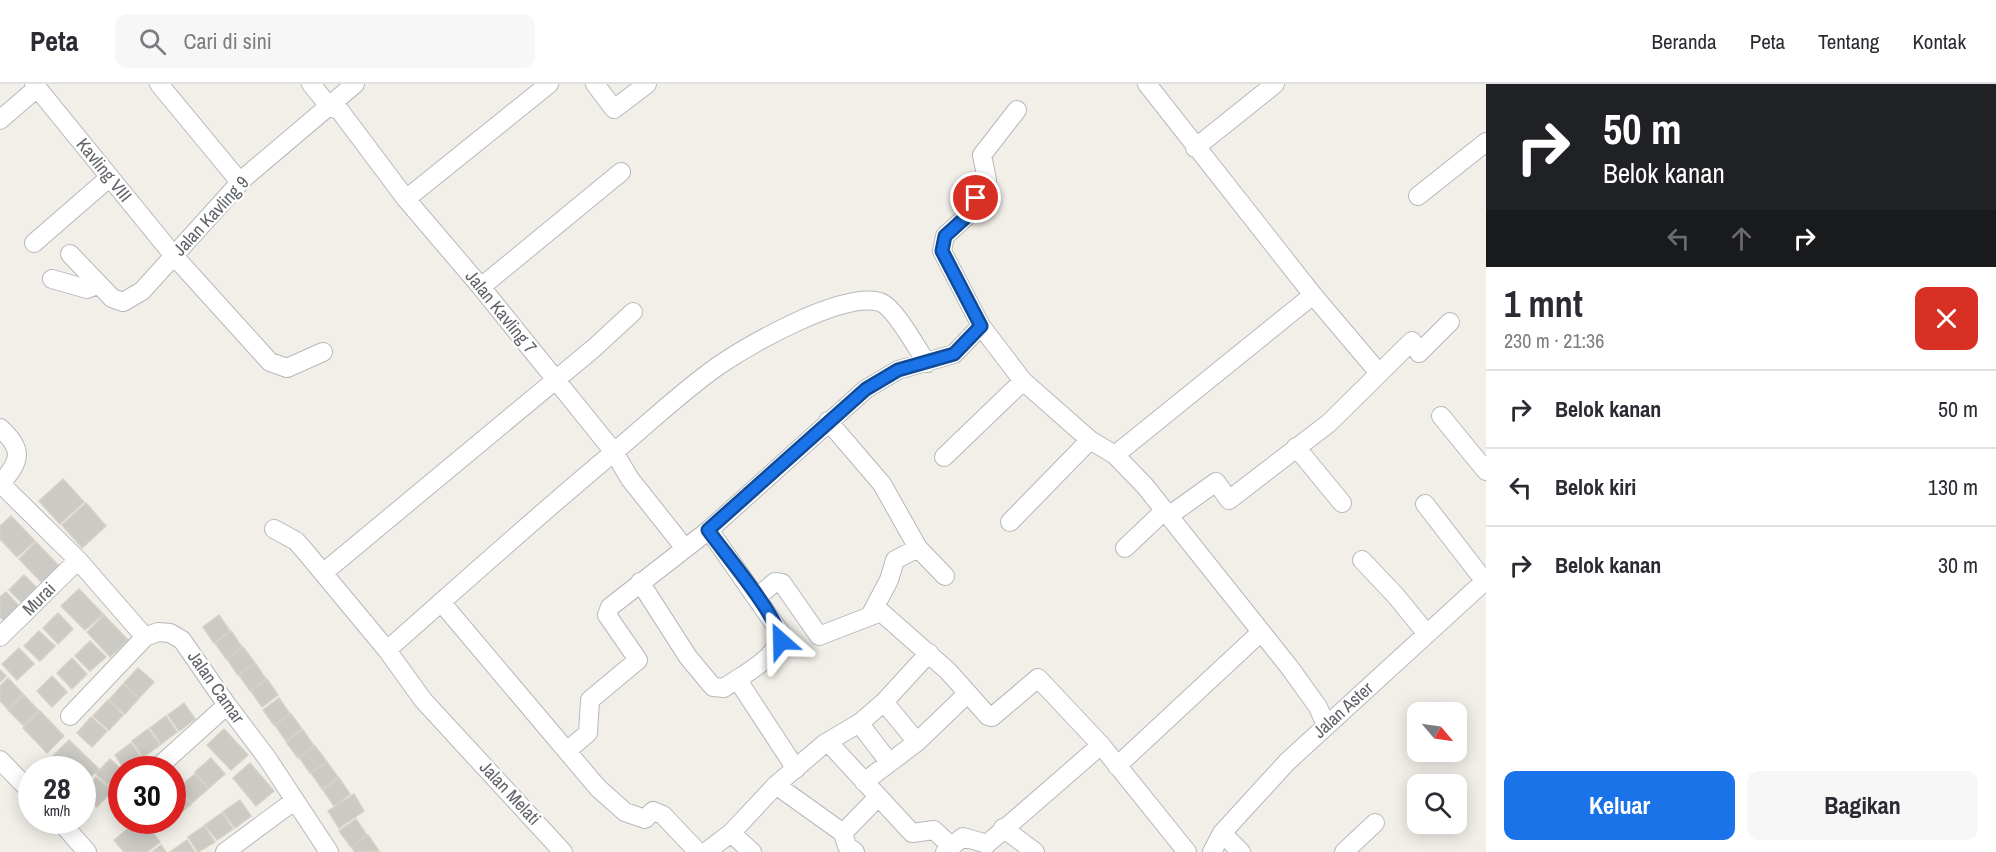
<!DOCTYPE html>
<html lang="id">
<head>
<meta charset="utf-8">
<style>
	:root { --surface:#fff; --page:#f7f7f7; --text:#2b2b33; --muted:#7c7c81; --line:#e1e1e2; --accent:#1a73e8 }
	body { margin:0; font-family:"Archivo Narrow",sans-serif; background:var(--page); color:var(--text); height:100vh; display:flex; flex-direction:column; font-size:22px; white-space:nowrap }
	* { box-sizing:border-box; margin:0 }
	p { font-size:20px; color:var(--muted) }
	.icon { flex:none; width:33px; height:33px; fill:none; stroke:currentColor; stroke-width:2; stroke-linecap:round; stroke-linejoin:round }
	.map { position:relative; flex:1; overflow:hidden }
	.sheet { display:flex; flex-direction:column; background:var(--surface); width:510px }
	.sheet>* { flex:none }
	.banner { background:#202124; color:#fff; overflow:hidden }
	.needle { width:39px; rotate:119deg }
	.tools { position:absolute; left:1407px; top:618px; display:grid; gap:12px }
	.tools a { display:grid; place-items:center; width:60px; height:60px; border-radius:12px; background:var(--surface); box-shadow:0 3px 15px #0003; font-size:30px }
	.speed { position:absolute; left:18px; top:672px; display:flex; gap:12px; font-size:30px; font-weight:700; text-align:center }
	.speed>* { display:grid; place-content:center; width:78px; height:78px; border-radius:50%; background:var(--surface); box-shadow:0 3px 15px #0003; line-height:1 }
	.speed small { font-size:15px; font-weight:400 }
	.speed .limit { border:9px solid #d22; background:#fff; color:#111 }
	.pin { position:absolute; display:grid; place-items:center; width:51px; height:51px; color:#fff; margin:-26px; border:3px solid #fff; border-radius:50%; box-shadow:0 2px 6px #0007 }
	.me { position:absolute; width:66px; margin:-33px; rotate:335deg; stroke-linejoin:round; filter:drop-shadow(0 0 4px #0008) }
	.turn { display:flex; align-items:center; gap:21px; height:126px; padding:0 18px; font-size:27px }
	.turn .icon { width:78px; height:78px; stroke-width:2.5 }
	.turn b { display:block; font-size:42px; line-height:51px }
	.lanes { display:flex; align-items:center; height:57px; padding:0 18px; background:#0003; justify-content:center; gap:30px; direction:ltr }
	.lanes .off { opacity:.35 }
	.round { display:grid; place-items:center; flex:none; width:63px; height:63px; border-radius:12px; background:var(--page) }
	.head { display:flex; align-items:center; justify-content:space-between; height:102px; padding:0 18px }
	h1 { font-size:36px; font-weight:700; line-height:45px }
	.primary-button { display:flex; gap:12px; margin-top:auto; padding:12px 18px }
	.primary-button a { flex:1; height:69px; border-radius:12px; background:var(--accent); color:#fff; font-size:24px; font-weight:700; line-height:69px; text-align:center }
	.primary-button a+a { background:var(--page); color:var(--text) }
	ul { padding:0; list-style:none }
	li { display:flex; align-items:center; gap:18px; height:78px; padding:0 18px; border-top:2px solid var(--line) }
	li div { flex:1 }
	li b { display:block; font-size:22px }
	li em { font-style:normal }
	header { display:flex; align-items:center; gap:36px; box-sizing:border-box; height:84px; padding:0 30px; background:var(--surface); border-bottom:2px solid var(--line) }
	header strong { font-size:28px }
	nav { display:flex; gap:33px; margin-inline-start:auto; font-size:21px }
	.search { width:420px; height:54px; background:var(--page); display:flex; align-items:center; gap:15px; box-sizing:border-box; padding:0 21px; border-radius:12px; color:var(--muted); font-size:22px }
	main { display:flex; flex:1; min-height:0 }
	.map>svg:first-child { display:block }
</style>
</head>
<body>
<header>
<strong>Peta</strong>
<div class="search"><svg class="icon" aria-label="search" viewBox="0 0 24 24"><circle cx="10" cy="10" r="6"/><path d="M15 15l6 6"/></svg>Cari di sini</div>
<nav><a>Beranda</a><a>Peta</a><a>Tentang</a><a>Kontak</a></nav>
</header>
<main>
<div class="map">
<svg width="1486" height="768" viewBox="0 0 1486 768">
	<rect width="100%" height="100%" fill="#f1efe8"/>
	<path fill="#cccac5" stroke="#d6d1c6" stroke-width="1.5" d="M63,395L84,418L60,440L39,417Z
		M86,419L106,442L82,464L62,441Z
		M11,432L35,457L17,473L0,455V442Z
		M36,458L60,483L43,500L19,475Z
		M24,491L39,506L24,521L9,506Z
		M79,505L103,530L85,546L61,522Z
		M6,508L21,524L6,538L0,533V513Z
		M58,529L73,545L58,560L43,544Z
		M104,531L128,556L110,573L87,548Z
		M219,531L230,547L214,559L203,543Z
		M39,547L55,562L40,577L24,562Z
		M231,547L242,563L226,575L215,559Z
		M90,557L106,573L90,587L75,572Z
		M243,563L255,579L238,591L227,575Z
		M19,564L34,580L17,596L2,580Z
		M72,574L87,590L72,605L57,589Z
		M255,579L266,595L250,607L239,591Z
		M138,584L154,598L139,614L124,599Z
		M0,586L6,592L0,598Z
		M52,592L67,608L52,623L37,607Z
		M8,594L23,610L8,625L0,617V602Z
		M267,595L278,611L262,623L251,607Z
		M123,600L139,614L125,630L109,616Z
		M24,611L39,627L24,642L8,626Z
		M279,614L290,630L274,641L263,626Z
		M108,616L123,631L109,646L93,632Z
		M184,619L195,635L179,647L168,631Z
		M40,627L64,652L47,669L23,644Z
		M291,630L302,645L286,657L275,641Z
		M166,632L177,648L161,660L150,644Z
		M91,633L107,647L92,663L77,649Z
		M148,645L160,661L143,673L132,657Z
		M224,645L248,671L231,686L207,661Z
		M303,646L314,662L298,674L286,658Z
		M69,656L99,685L82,700V686H61L50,675Z
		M131,659L142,675L125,686L115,671Z
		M315,662L327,678L310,689L299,673Z
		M211,674L225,690L209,704L195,688Z
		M110,675L122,686V694L112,705L96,690Z
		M327,678L338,693L322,705L311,689Z
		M250,679L274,707L256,722L233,694Z
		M195,690L208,705L192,719L179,703Z
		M96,693L112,707L97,723L82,709Z
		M339,694L350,710L334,722L323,706Z
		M177,704L191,720L175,734L172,731V708Z
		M354,710L364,727L339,744L328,727Z
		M240,716L251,732L235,744L223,728Z
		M222,729L233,745L217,756L205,741Z
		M356,735L367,751L351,763L339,747Z
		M139,736H143L160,758L147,768H124L114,756Z
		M146,736H170L157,748Z
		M204,742L215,758L198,768L188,753Z
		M368,751L379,767L355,768L351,763Z
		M187,756L195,768H170Z
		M161,761L166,768H152Z"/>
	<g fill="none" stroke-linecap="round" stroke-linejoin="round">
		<g stroke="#b5b8bc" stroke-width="20">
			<path id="street" d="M34,0L174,172L270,278L287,284L323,268
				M159,0L240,98
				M311,0L329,22L340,27L406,115L481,203L614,368L630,395L684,463
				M595,0L614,25L647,0
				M0,36L37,4
				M1195,64L1275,0
				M1418,112L1486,58
				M406,115L549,0
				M34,159L110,93
				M70,170L112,214L123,218L142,207L244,94L355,0
				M52,195L87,205L99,200
				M481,203L621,88
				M1313,211L1379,289
				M981,242L942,167L945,152L966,133L987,96L982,71L1017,26
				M1441,332L1486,387
				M828,337L882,400L918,464L945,492
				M0,344C25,366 20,378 0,400
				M1296,363L1342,419
				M1115,371L1313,211L1147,0
				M944,373L1023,297
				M1,400L78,476L145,553L158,548L170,549L182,556L227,621L267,674L329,768
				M1425,420L1486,499
				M1170,431L1216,398L1229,416L1329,339L1412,257L1419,269L1450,238
				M1010,438L1090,356
				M274,445L296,457L304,466L387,566L423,616L563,768
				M1125,464L1164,427
				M1362,476L1396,512L1427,550
				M323,489L594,264L633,228
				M640,498L688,573L713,603L724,604C742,591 782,572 780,548L709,446
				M757,513L775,498L782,499L819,552L881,528L948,587L988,632L992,633L1038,594L1101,661L1187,768
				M441,518L598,704L625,728L645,735L653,727L663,731L698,768
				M871,530L889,496L895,476L918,464
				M0,553L78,476
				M387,566C462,500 536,433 613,369C648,340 681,308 718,282C749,261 842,207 880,218C895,223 917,265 927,279
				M929,569L884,618L917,658L967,610
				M737,595L796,685
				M70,632L145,553
				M859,639L889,678
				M828,658L912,749L934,746L951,762
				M568,666L588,649L590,616L638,576L607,531L610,523L709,446L866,305L898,286L954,270L981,242L1023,297L1090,356L1115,371L1145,402L1290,584L1318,623L1326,641
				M0,676L32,709
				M1117,682L1261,548
				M155,686L227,621
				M864,698L917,658
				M776,701L843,749L847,762L855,768
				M59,736L87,768
				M1003,744L1035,768
				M731,749L752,768
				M843,749L878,713
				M1222,749L1241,768
				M225,768L294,717
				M706,768L731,749L776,701L824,660L861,638L884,618
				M945,768L963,753L987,760L1101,661
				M1212,768L1222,749L1287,678L1486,496
				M1344,768L1375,739"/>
		</g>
		<use href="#street" stroke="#fff" stroke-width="18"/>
	</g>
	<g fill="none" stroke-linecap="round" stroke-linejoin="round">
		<g stroke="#114b97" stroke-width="15">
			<path id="route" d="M781,557C778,532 725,470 708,446L866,305L898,286L954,270L981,242L942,167L945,152L966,133L976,114"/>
		</g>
		<use href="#route" stroke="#1a73e8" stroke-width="10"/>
	</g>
	<g text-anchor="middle" stroke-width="4.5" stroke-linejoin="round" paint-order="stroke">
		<g font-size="18" fill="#5f6368" stroke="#fff">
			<text transform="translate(104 86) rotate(51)" y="6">Kavling VIII</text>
			<text transform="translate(211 132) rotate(-47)" y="6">Jalan Kavling 9</text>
			<text transform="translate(501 228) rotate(51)" y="6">Jalan Kavling 7</text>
			<text transform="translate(39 515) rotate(-45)" y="6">Murai</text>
			<text transform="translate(216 603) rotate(55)" y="6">Jalan Camar</text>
			<text transform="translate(1343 626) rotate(-42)" y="6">Jalan Aster</text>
			<text transform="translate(510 709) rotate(47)" y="6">Jalan Melati</text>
		</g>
	</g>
</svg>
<div class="tools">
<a><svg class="needle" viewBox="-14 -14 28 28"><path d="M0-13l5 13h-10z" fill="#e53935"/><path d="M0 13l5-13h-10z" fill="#7c7c81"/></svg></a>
<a><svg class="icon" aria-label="search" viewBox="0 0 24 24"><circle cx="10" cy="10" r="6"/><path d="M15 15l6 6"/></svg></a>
</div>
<div class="speed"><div>28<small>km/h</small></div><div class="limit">30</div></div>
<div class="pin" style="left:976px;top:114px;background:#d93025"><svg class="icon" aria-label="arrive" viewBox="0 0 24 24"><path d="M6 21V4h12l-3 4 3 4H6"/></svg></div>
<svg class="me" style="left:781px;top:557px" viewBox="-20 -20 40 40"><path d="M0-17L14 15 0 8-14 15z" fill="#1a73e8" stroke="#fff" stroke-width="4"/></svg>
</div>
<section class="sheet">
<div class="banner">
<div class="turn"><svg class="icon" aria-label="right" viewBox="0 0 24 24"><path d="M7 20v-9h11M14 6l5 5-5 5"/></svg><div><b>50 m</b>Belok kanan</div></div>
<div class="lanes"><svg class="icon off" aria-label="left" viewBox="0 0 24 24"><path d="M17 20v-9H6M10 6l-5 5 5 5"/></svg><svg class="icon off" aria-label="ahead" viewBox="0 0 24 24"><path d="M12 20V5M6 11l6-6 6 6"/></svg><svg class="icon" aria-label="right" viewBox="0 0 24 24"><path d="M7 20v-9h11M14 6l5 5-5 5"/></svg></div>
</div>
<div class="head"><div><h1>1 mnt</h1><p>230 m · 21:36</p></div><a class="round" style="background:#d93025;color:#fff"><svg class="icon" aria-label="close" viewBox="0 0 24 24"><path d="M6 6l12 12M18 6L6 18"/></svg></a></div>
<ul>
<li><svg class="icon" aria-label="right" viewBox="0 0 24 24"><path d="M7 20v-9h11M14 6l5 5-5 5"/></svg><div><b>Belok kanan</b></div><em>50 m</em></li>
<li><svg class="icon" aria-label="left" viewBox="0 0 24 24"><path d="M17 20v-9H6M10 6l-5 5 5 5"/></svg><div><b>Belok kiri</b></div><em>130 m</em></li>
<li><svg class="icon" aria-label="right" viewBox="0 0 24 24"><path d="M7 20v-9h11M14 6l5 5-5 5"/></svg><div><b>Belok kanan</b></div><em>30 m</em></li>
</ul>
<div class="primary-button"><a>Keluar</a><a>Bagikan</a></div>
</section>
</main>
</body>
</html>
